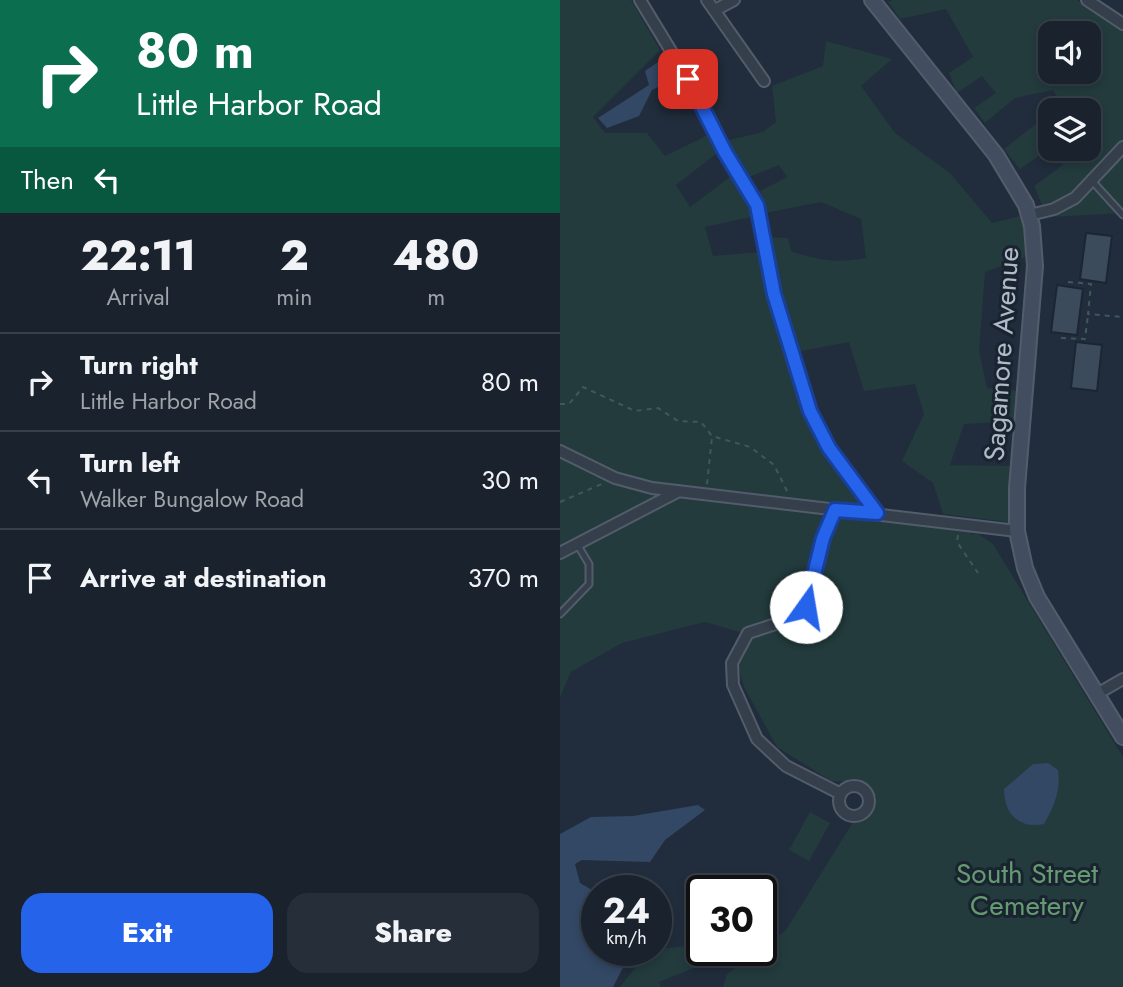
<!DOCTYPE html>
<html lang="en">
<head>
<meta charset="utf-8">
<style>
	:root { --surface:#19222d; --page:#262f39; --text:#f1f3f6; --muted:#9fa4aa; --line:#373f49; --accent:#2563eb }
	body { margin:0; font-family:Jost,sans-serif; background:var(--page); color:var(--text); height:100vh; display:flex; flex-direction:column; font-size:26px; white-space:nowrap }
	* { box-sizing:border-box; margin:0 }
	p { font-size:23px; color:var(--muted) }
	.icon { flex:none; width:38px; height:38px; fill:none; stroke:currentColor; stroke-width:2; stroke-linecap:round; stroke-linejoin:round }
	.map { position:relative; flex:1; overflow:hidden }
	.panel { display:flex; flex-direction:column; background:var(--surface); width:560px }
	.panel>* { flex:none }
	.top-card { background:#0b6e4f; color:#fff; overflow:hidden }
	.controls { position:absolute; left:478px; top:21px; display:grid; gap:14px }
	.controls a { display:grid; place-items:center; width:63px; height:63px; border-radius:14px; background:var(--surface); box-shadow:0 4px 10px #0003,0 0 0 2px var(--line); font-size:35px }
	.speed { position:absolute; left:21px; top:875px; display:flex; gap:14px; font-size:35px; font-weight:700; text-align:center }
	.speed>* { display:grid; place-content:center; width:91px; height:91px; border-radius:50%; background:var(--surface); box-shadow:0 4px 10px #0003,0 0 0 2px var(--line); line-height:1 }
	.speed small { font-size:18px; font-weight:400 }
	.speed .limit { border:4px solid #111; border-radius:10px; background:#fff; color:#111 }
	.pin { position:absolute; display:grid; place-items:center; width:60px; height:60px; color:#fff; margin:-30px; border-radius:14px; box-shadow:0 4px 10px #0006 }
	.me { position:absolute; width:77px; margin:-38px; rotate:13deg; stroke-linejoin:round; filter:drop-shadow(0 0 5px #0008) }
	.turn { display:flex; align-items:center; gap:24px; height:147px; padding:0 21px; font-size:32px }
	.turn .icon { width:91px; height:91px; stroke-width:2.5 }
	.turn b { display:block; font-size:49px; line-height:60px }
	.then { display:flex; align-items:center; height:66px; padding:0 21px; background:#0003; gap:14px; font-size:26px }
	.eta { display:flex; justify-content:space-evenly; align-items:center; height:119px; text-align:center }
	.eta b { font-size:42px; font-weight:800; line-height:49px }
	.action { display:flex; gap:14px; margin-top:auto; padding:14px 21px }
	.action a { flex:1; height:80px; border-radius:21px; background:var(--accent); color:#fff; font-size:28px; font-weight:800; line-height:80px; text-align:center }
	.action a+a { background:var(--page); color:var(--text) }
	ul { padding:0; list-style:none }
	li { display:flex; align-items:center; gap:21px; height:98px; padding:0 21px; border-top:2px solid var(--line) }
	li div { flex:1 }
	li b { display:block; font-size:26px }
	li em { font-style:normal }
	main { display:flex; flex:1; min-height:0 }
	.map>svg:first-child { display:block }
</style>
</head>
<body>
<main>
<section class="panel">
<div class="top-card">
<div class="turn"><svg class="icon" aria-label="right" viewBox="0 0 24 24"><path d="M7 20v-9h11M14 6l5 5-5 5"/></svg><div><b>80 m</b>Little Harbor Road</div></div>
<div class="then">Then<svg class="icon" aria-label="left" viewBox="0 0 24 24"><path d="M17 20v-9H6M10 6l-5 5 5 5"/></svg></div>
</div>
<div class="eta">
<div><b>22:11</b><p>Arrival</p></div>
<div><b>2</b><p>min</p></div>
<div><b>480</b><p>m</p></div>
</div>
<ul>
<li><svg class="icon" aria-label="right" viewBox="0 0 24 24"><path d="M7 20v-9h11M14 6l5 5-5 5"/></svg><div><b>Turn right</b><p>Little Harbor Road</p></div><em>80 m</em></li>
<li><svg class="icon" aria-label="left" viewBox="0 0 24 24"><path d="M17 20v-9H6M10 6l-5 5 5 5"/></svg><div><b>Turn left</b><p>Walker Bungalow Road</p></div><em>30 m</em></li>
<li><svg class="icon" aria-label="arrive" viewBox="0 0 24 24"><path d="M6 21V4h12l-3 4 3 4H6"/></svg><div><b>Arrive at destination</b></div><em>370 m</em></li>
</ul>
<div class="action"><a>Exit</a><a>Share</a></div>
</section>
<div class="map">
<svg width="563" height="987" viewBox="0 0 563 987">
	<rect width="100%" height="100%" fill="#212d3c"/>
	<path fill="#233b3d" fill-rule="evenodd" d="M0,0H71L100,50L33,117L45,133H87L105,156L150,134L161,150L116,185L130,207L174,174L189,197L195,216L145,227L153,256L200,252L239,399L255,437L298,501L412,531L411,535L417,533L433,544L563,757V987H163L167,974L226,930L293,822L307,817L317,797L302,782L271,781L217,747L184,687L177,664L194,636L145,622L62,643L11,672L0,697Z
		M333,0H517L560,27L563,30V143L551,152L513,195L482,205L474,186L503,165L490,149H528V110H494L502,104L493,90L455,98L425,123L414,108L436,93L422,76L397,93L389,73L413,57L386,9L340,19L328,2ZM490,33H528V72H490Z
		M266,41L332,59L301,86L335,133L390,173L432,223L461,216L467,235L468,256L425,272L419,351L427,388L458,391L454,421L404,424L390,465L450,466L448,522L383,514L373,483L342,461L364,414L355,384L304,391L289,342L236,352L219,293L209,237L228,238L231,251C260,261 276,263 306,258L301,219L261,202L205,213L200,191L227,177L219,165L189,177L165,141L203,132L216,122L212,86L263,66Z
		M490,113V148L460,169L444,149Z
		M563,156V213L488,217Z
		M250,812L270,823L249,861L229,850Z
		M128,946L139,966L99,982L101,987H60L89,950Z"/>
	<path fill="#334865" d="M104,58L114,65L106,83L92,90L79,116L47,128L38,118L89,85L85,71Z
		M488,763L498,770C501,790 494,807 484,824C459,829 444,814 444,789L473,764Z
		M138,805L145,810L105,840L90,862L22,860L15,864L20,883L37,893V950H72L53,987H0V834L31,817L73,816Z"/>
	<path fill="#3c4b5c" stroke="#1c2633" stroke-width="2" d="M526,233L552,236L546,283L520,279Z
		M497,285L523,289L517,335L491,332Z
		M516,342L542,345L537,391L511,388Z"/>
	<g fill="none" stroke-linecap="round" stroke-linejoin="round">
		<g stroke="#535c6a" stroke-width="9">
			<path id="lane" d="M533,182L563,215
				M0,614L29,584V564L17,544"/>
		</g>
		<g stroke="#535c6a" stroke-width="14">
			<path id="street" d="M80,0L128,79L165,152L192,195L199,214L214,294L250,411L269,448L317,513
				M147,0L204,81
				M527,0L563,24
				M155,10L174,0
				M470,215L494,209L515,198L563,147
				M0,451L55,478L92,488L457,531
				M275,510L263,538L246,607L237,617L188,633L172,663L173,685L197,739L226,766L281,794
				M0,553L119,491
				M537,694L563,679
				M279 801a15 15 0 1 1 30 0a15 15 0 1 1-30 0Z"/>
		</g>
		<g stroke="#535c6a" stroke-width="18">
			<path id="secondary" d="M312,0L436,155L466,205L472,226L475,266L457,488V531L465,568L477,597L563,737"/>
		</g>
		<path stroke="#40585b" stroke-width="2" stroke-dasharray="5 5" stroke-linecap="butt" d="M508,282L531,284L528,314L562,317
			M501,338L525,339L528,315
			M0,404H9L23,387L75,411L98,408L118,421L141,422L152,436L190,447L214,465L229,495
			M147,484L152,437
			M0,502L44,483
			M398,535L397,542L418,573"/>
		<use href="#lane" stroke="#353f4c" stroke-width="5"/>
		<use href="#street" stroke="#353f4c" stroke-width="10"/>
		<use href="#secondary" stroke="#424e60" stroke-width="14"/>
	</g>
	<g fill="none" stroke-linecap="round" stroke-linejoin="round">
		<g stroke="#184099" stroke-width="18">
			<path id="route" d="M128,79L165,152L197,205L214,294L250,411L269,448L317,513L275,510L263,538L246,607"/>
		</g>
		<use href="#route" stroke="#2563eb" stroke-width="12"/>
	</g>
	<g text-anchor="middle" stroke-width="6" stroke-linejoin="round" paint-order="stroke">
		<g font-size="28" fill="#b0b9c8" stroke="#1a2431">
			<text transform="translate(441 354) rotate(-86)" y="10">Sagamore Avenue</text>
		</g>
		<g font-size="28" fill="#659b71" stroke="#1a2431">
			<text x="467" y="883">South Street<tspan x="467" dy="32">Cemetery</tspan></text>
		</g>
	</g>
</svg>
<div class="controls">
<a><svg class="icon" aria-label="sound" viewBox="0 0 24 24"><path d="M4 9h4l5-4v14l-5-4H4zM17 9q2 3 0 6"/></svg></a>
<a><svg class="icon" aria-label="layers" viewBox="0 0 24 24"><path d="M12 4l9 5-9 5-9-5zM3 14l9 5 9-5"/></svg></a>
</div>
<div class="speed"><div>24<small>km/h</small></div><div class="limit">30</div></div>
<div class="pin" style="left:128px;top:79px;background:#d93025"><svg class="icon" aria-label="arrive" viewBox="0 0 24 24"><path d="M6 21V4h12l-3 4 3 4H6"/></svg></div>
<svg class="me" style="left:246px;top:607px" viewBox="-20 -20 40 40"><circle r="19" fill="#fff"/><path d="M0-13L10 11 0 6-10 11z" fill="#2563eb"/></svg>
</div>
</main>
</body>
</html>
